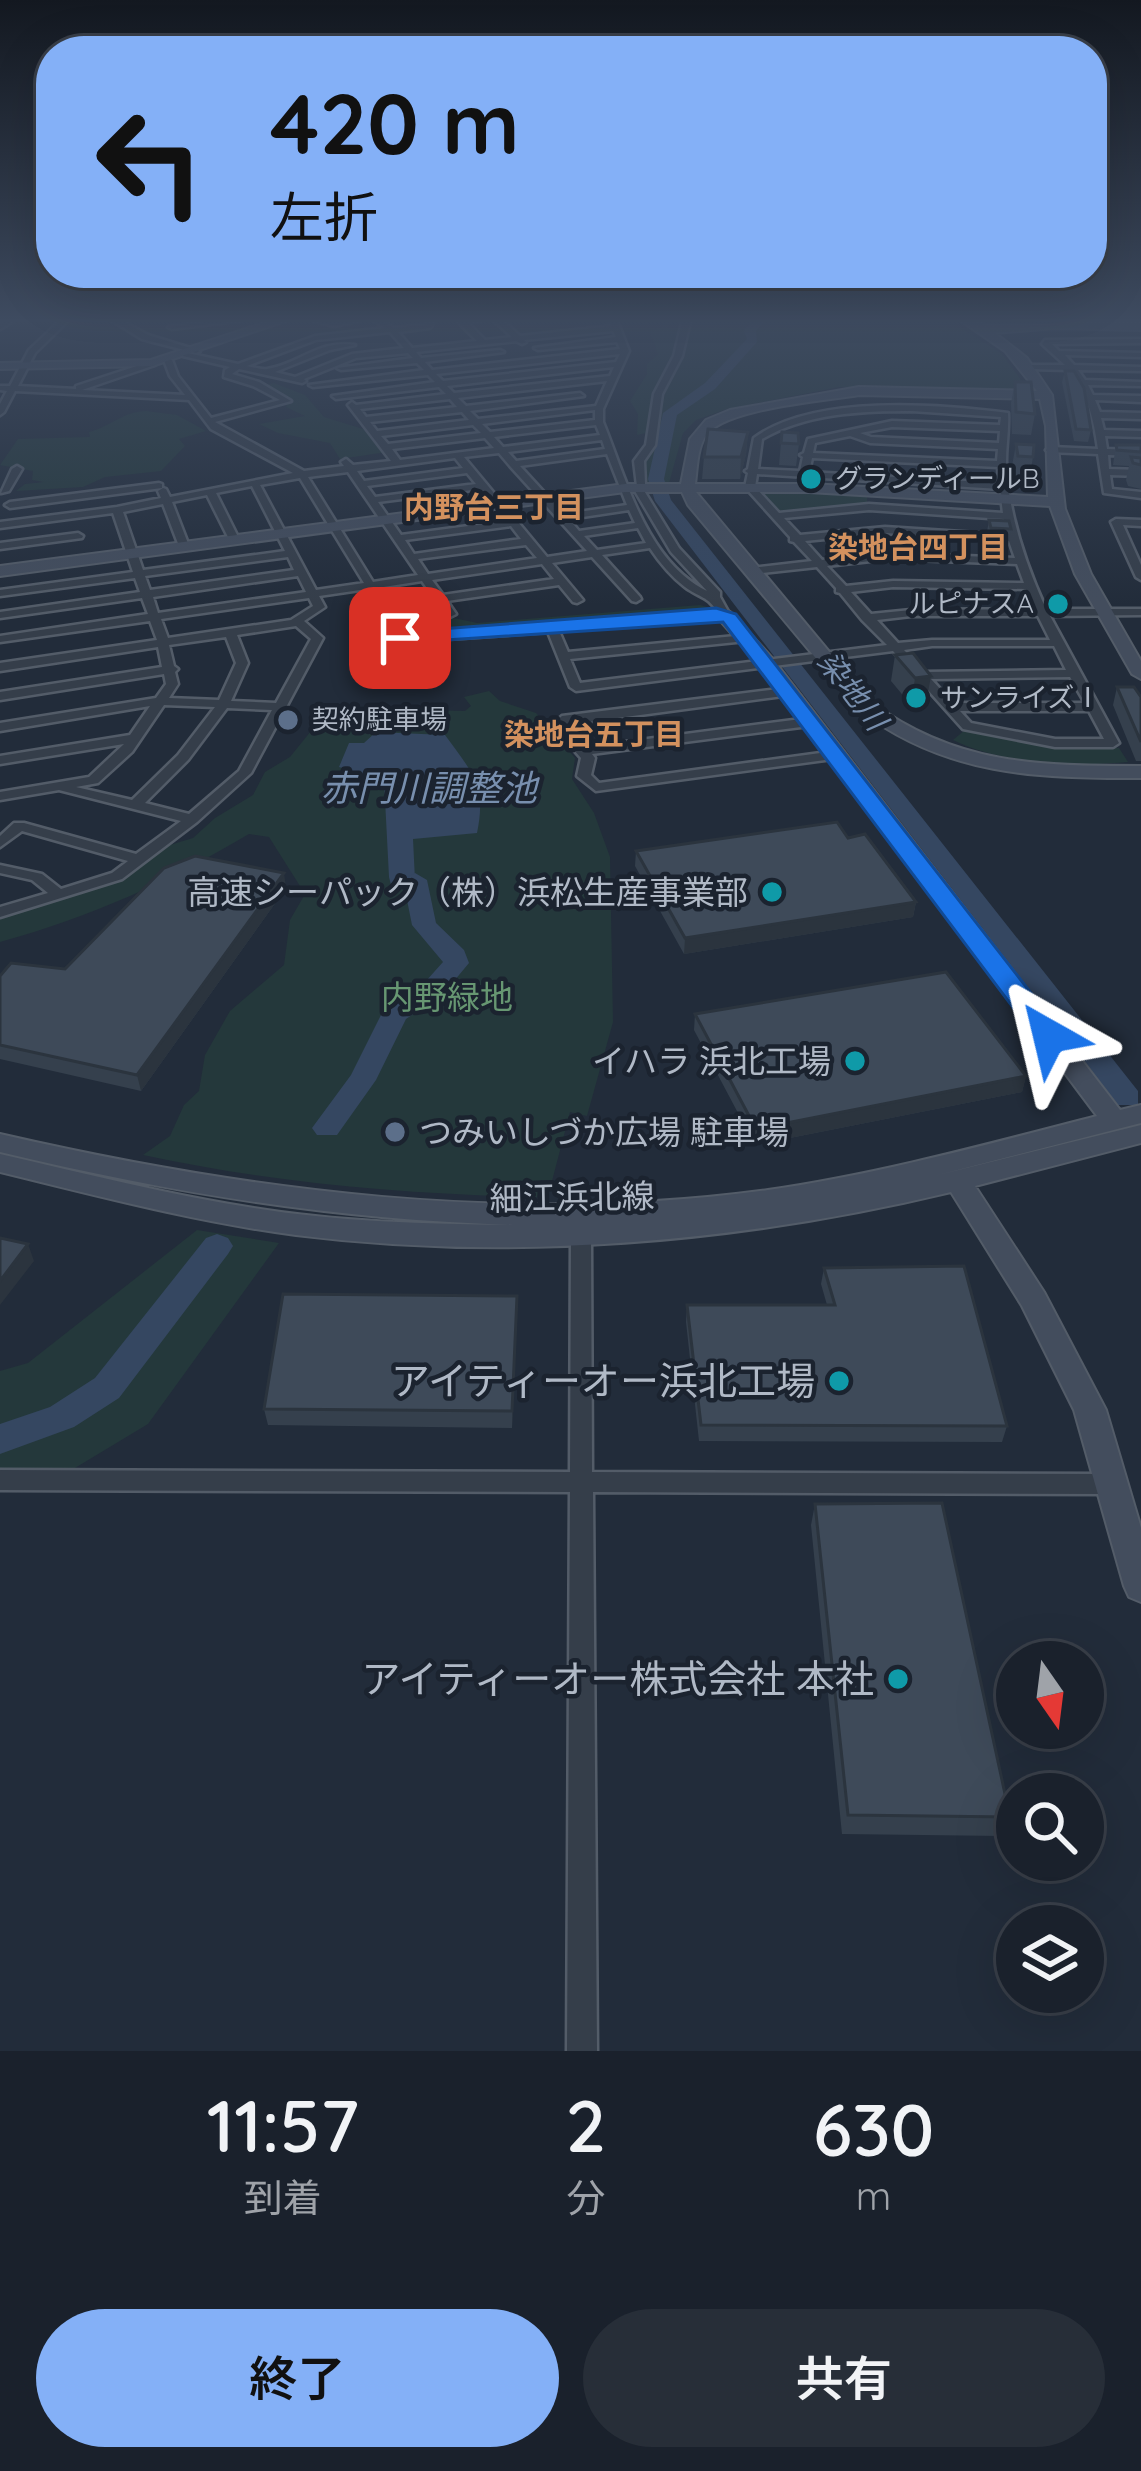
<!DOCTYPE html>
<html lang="ja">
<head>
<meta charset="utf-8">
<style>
	:root { --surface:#1a212c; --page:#272e38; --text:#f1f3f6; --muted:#9fa3a9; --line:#383e48; --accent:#84b0f7 }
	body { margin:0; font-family:Quicksand,"Noto Sans JP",sans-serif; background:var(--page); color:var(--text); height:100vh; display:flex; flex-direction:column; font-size:45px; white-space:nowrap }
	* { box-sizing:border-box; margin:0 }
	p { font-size:39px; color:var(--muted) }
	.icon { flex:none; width:66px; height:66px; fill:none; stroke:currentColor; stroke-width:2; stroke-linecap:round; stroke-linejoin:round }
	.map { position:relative; height:2051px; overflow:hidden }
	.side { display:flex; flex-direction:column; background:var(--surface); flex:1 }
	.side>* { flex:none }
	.hud { position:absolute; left:36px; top:36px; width:1071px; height:252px; border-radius:48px; box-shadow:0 12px 48px #0002,0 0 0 3px var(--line); background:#84b0f7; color:#111; overflow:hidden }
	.needle { width:78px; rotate:166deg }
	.fabs { position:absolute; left:996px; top:1641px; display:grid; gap:24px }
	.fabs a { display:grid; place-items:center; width:108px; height:108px; border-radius:50%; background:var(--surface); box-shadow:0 12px 48px #0002,0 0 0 3px var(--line); font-size:60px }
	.pin { position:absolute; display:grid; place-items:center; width:102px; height:102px; color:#fff; margin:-51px; border-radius:24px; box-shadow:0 6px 18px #0006 }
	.me { position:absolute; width:132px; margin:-66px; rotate:323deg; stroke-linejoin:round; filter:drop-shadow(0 0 9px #0008) }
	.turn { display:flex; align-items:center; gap:42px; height:252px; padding:0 36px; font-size:54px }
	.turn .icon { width:156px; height:156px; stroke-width:2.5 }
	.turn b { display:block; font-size:84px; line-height:102px }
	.eta { display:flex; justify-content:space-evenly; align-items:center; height:204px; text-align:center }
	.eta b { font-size:72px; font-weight:600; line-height:84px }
	.primary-button { display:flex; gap:24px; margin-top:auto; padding:24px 36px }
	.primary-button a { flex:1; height:138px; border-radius:72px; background:var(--accent); color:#111; font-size:48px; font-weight:600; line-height:138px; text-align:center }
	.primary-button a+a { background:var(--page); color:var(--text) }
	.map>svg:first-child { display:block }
</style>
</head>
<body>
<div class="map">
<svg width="1141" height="2051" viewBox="0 0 1141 2051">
	<rect width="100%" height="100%" fill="#222c3a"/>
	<path fill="#24383b" d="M644,318H672L667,328L681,330L676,352L654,393L651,432L637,435L638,414L630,401L647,374V364L658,354L650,331L662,328L664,322L649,319L646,325Z
		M691,318H945L1002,354L1024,384L1018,390L839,387L727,409L696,420L683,433L669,483H643V461L654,446L662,394L685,348Z
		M274,383L305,395L324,417L363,429L387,452L340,459L330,443L278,433L259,424L305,416L286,407L289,397L265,385Z
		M146,411L177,415L206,431L179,439L185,446L161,471L105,477L83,487L16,491L25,484L44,482L32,480L33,471L0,465L18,439L90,437L89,432C112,426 122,412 146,411Z
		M761,492L867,495V506L781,514L774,512L758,494Z
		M700,605L714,609L424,632L410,622L412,617C437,615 455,618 477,623Z
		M489,691L500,701L536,713L575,758L572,779L594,813L610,857L613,1022L587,1116L570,1112L552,1181L541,1180L537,1197C404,1194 273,1183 143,1155L170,1136L184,1105L199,1091L205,1055L230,1011L284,965L290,920L305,894L269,837L249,834C165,883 94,916 0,942V918L117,881L170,845L193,838L215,818L253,795L265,772L290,757L311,731L364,709L465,711L471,706L464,697Z
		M965,730L1058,747L1119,748L1128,762C1075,767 1002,764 953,740Z
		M197,1230L279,1243L148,1424L60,1477L0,1480V1371L28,1363Z"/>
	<path fill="#354761" d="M376,732L445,735C472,772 487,786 477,833L413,839L415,880L391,885L389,877L384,780L339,767L349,743H364Z"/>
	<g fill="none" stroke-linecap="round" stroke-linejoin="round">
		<path fill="#354761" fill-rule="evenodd" d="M754,318H766L756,331L757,342L715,389L677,415L664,479L671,500L1138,1091V1105H1118L655,501L648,479L663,413L705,383L747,339L744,331Z
			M415,873L427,880L436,923L464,950L469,963L444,993L406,1019L376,1080L337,1135H317L312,1128L351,1075L384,1009L426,981L443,962L412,925L403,880Z
			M217,1234L228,1238L233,1246L228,1254L119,1398L74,1427L0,1454V1424L50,1407L95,1378L206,1238Z"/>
		<g stroke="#535c68" stroke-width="5">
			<path id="street" d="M9,318H18L0,329V324Z
				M63,318H71L35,353L18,386L76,389V386L152,361L155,365L82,390L185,395L170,376L164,360L168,358L172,360L178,376L211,418L280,400L253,386L224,377L225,370L230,367L183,356V352L238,364L315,336L385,328L371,318H380L393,328L433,324L430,328L398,332L412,348L477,341L458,322L475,318H500L520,336L612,326L608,318H616L629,351L603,409V422C626,478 646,561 707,591L671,552L635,491L637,489H643L679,548L720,592V597L730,615L724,618L559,631L568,652L746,635L752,638L746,641L570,659L580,683L887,645L862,620L840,593L836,592V588L817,567L752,574L747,571L752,568L812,561L794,542L790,541V537L745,487L748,473L745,471L748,469L754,438C813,394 938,404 1008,413C1009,429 1006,445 1006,461C1008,513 1025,563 1046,609H1141V615L1050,616L1119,743L1113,747H1055L963,729L893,651L576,691L570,687L548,632L403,642L397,639L367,589L319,596L325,607L304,621L323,638L251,773L197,822L122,879L0,917V907L48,893L32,880L0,873V865L42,874L61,889L112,873L128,861L22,831L0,847V836L14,823H24L136,854L181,821L59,790L0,800V792L89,777L124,744L0,764V756L130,735L150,706L0,731V723L156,698L166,684L164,674L0,700V692L162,667L158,647L0,671V663L157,640L150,621L0,642V636L148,614L142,598L0,618V612L140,592L135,578L0,596V590L133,572L113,513L0,528V522L117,507L161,498L158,491L163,488L166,489L170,497L293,473L211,429L189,400L15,391L4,412L0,415V404L7,391L0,390V386H10L29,350ZM492,318L493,320L512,337L485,340L468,323ZM613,331L616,337L534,348L538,350L617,342L620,349L432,370L425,362L504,352L500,350L421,358L416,352L516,341L522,344L526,342L524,340ZM390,332L404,348L352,354L295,377L275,372L330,350L355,345C319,339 298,365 267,369C263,370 252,367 247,366L316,340ZM408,353L413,358L337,368L341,370L417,363L424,370L309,385L313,387L428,375L435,382L332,396L336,399L439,387L446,394L356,405L352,402L348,405L391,461L353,465L346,459L341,462L344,466L304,471L215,422L291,401L259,382L232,374L239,369L302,383L306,381L304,379L356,358ZM620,354L616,362L443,381L436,374ZM614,367L610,376L454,393L447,386ZM607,381L596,406L478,419L470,411L584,396L580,393L466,406L458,398ZM450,399L457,407L366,417L360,409ZM595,410V420L490,432L482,424ZM912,411L1001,417L1000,425L892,421L808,439L804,453L800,455L803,457L800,471L758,469L762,439C807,413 861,411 912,411ZM462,412L469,420L377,431L370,422ZM473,425L481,433L388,444L381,436ZM596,425L600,435L503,447L494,437ZM892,427L1000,431L999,443L871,437L860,433ZM850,436L870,443L998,449L997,461L813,453L815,443ZM485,438L494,448L400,460L392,449ZM602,440L605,449L516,461L508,452ZM499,453L510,466L587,551L547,557L464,457ZM607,454L627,505L564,514L520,466ZM455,458L463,468L364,481L357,471ZM812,458L998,467L999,483L809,472ZM348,472L418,575L373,582L308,477ZM467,473L476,484L375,497L367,486ZM757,474L1000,489L1003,513L869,504L779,513L755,487ZM300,478L364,583L316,590L260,485ZM252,486L285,551L143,570L123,512L163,504L179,546L184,549L189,546L172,502L207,495L229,539L234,542L239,539L216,493ZM480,489L506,521L401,535L378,502ZM629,510L635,523L579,531L569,519ZM869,510L1004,519L1008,535L885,527L800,535L784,518ZM511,526L521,539L414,554L405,540ZM638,528L646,543L597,550L584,536ZM885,533L1009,541L1015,558L888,553L822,560L805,541ZM526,545L537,558L428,574L418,559ZM650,548C660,563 671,576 685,587C698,597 710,597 717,612L406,635L377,588L422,581L446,616L450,617L456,614L447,601L559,585L573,602L577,603L583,600L552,563L592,557L632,601L636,602L641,599L640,597L602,555ZM288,557L294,570L150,590L145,576ZM888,559L1017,564L1024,583L893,581L846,586L827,566ZM542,564L554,579L443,595L432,580ZM298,576L306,592L158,613L153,597ZM893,587L1026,589L1035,609L911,610L871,614L851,592ZM309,598L313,606L291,620L168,638L161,619ZM911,616H1038L1050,640H932L898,643L877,620ZM296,626L311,639L276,703L231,701L248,663L237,635ZM226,637L236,663L219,700L169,698L178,684L175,672L178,669L174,666L169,645ZM932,646H1054L1066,670L925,672L904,650ZM1070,677L1085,703H953L931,679ZM164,705L215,707L178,755L132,800L76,787L98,783L132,752ZM227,708L272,710L239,771L189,814L145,803L188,760ZM960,711H1089L1104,739H1055L971,723Z
				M108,318H117L148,335L200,351L196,353L142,339Z
				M235,318H259L172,329L168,327Z
				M305,318L334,322L371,318L334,326Z
				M683,318H691L682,356L662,394L655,445L644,461L645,484L637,486L634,461L646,445L654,394L674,356Z
				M1141,339V343L1052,344L1059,351L1141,353V357L1065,355L1074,365L1141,367V371L1078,370L1085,380L1141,382V386L1088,385L1093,395L1141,396V402L1095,400L1100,412L1141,413V419L1101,418L1104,430L1141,431V437L1105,436L1107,449L1141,450V456L1108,455L1109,469L1141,470V476L1110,475L1112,489L1141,492V498L1104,493L1098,454L1048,452L1046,450L1051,447L1098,449C1094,420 1088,394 1069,370L1030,369L1026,367L1030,365H1065L1042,344L1045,340Z
				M17,466L22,469L9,491L1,493L12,469Z
				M159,483L162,484V488L10,508L5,505L10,502Z
				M1116,519L1141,520V526L1123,525L1141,565V580L1136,577L1111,522Z
				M78,533L83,536L82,538L0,549V543Z
				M787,688L793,692L791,695L565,725L586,747L809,718L815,722L809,726L592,754L595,758L591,775L599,783L835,751L842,755L840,758L596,791L577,776L581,758L552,725L562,716Z
				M581,1230L588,1232L591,1237L592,1472L1111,1474L1119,1477L1122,1484L1119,1491L1111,1494L593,1492L597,2051H567L570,1492L0,1490V1470L570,1472L571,1237L574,1232Z"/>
		</g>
		<g stroke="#535c68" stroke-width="4">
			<path id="secondary" d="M279,318H294L152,366L0,369V363L151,360Z
				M957,318C971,318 980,326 994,326C1043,325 1091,323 1141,324V330L1055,328L995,333L1027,358L1052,395L1065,509L1091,574L1141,661V679L1132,674L1075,574L1050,506L809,492H696L871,702C956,765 1039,766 1141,766V778C1036,778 946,776 859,710L688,505L682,492H625L0,576V566L625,484H681L690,439L706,420L730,410L859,387L1037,391L1005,351ZM859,395L1040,399L1046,426L1048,497L809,484H695C697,470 697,449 705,437C722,408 825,401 859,395Z
				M724,610L730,612L772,658L1120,1110L1141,1105V1123L934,1176L1141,1125V1143L975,1186L1044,1292L1106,1410L1141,1528V1602L1129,1597L1124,1586L1074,1410L1022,1306L951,1192C739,1243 512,1262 296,1235C196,1222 98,1196 0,1172V1154C84,1173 169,1195 254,1208C340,1222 427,1224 513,1225C339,1220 170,1193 0,1152V1134C252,1192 510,1225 768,1190C879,1174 988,1144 1097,1116L760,666L718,618V612Z"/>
		</g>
		<use href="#street" fill="#353e4a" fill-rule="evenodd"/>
		<use href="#secondary" fill="#434d5d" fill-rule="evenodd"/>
	</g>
	<path fill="#35404d" d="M1065,371L1091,430L1088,442L1074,441L1062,382Z
		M1015,382L1035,414L1031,435L1012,434L1011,403Z
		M748,432L746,454L740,479H702L704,457Z
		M782,432L799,444L796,466L779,465Z
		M1016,444L1033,457L1029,480L1014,478L1012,466Z
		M1116,445H1141V489L1128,486L1126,480L1129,466L1113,465Z
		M989,520L1011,529L1006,553L986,552L985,544Z
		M913,653L926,703L911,705L891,681L895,655Z
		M1117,687L1141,697V761H1136L1113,705Z
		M848,838L916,902L913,917L684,954L635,866L636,851Z
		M286,888L141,1091L0,1059V976L65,969Z
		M695,1014L1026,1076L1022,1092L755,1145L694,1030Z
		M824,1268L1007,1426L1002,1442L699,1441L686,1322L687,1305H827L821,1284Z
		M517,1313L512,1428L268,1425L264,1409Z
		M815,1504L1010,1817L1002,1836L842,1834L811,1525Z"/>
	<path fill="#2b343e" d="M748,432L746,454L740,479L741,457Z
		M931,676L926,703L911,705L915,678Z
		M284,873L286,888L141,1091L137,1075Z
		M916,902L913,917L684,954L685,938Z
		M1026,1076L1022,1092L755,1145L756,1129Z
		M28,1244L34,1261L0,1305V1281Z
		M517,1296V1313L512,1428V1411Z"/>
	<path fill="#3e4a59" stroke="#2b343e" stroke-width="3" d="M1065,371H1074L1084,388L1091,430L1076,429Z
		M1015,382H1031L1035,414L1016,412Z
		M708,429L748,432L741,457H704Z
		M782,432L798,433L799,444L781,443Z
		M1016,444L1034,445L1033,457L1018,456Z
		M1116,445H1141V452L1117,450Z
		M1131,457L1141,458V465L1133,463Z
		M989,520L1009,521L1011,529L991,528Z
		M913,653L931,676L915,678L895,655Z
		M1117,687H1134L1141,697V742Z
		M837,822L848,838L865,834L916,902L685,938L636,851Z
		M195,856L284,873L137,1075L0,1045V976L11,963L65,969L164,868Z
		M946,972L1026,1076L756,1129L695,1014Z
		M0,1238L28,1244L0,1281Z
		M964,1266L1007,1426L701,1425L687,1305H835L824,1268Z
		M283,1294L517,1296L512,1411L264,1409Z
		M942,1503L1010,1817L848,1815L815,1504Z"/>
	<linearGradient id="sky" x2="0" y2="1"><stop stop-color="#131820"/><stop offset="0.53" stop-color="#3e4b60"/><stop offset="1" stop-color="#3e4b60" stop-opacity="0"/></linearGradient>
	<rect width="1141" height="605" fill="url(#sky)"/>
	<path fill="#1a73e8" stroke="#114b97" stroke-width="3" d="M716,608L736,614L1059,1029L1063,1036L1059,1042H1039L723,622L400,643L390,638L400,632Z"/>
	<g fill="#0f9aa8" stroke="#1b232f" stroke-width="4.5">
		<circle cx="811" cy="479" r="12"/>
		<circle cx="1058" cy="604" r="12"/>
		<circle cx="916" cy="698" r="12"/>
		<circle cx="772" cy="892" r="12"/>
		<circle cx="855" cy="1061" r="12"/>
		<circle cx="839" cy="1381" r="12"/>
		<circle cx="898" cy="1679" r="12"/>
	</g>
	<g fill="#5c6f8a" stroke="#1b232f" stroke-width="4.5">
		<circle cx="288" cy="720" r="12"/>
		<circle cx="395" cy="1132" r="12"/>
	</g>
	<g text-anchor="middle" stroke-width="9" stroke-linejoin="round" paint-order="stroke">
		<g font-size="27" fill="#b0b9c6" stroke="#1b232f" text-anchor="start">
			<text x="835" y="488">グランディールB</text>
			<text x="1034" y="613" text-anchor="end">ルピナスA</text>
			<text x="940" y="707">サンライズⅠ</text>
			<text x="312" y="729">契約駐車場</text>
		</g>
		<g font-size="30" font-weight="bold" fill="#d3915e" stroke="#1b232f">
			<text x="494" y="518">内野台三丁目</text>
			<text x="918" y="558">染地台四丁目</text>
			<text x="594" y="745">染地台五丁目</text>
		</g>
		<g font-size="30" font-style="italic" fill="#788fae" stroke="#1b232f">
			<text transform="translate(852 691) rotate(52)" y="10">染地川</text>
		</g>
		<g font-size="33" fill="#b0b9c6" stroke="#1b232f" text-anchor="end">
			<text x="748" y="904">高速シーパック（株）浜松生産事業部</text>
			<text x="831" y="1073">イハラ 浜北工場</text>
			<text x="419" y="1144" text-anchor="start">つみいしづか広場 駐車場</text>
		</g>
		<g font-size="33" fill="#679772" stroke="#1b232f">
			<text x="447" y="1009">内野緑地</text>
		</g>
		<g font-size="33" fill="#b0b9c6" stroke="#1b232f">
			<text transform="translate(572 1197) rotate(-1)" y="12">細江浜北線</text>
		</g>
		<g font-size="36" font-style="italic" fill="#788fae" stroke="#1b232f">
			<text x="429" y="801">赤門川調整池</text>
		</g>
		<g font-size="39" fill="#b0b9c6" stroke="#1b232f" text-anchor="end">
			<text x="815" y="1395">アイティーオー浜北工場</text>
			<text x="874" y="1693">アイティーオー株式会社 本社</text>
		</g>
	</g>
</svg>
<div class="fabs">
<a><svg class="needle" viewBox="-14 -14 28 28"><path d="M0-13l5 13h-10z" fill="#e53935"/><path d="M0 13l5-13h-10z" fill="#9fa3a9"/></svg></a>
<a><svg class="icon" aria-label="search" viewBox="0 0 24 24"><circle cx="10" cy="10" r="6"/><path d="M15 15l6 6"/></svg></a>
<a><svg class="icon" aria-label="layers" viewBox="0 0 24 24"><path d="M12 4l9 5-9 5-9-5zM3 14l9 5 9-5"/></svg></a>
</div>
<div class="pin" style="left:400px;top:638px;background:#d93025"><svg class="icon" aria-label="arrive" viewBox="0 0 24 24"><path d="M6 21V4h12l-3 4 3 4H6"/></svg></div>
<svg class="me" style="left:1049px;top:1036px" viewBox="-20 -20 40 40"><path d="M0-17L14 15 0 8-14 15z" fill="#1a73e8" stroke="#fff" stroke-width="4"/></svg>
<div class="hud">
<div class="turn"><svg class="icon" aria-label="left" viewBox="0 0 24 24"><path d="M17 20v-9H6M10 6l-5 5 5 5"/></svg><div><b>420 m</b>左折</div></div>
</div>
</div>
<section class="side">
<div class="eta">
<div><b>11:57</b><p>到着</p></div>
<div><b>2</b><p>分</p></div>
<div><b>630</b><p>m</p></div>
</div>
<div class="primary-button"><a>終了</a><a>共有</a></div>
</section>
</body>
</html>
